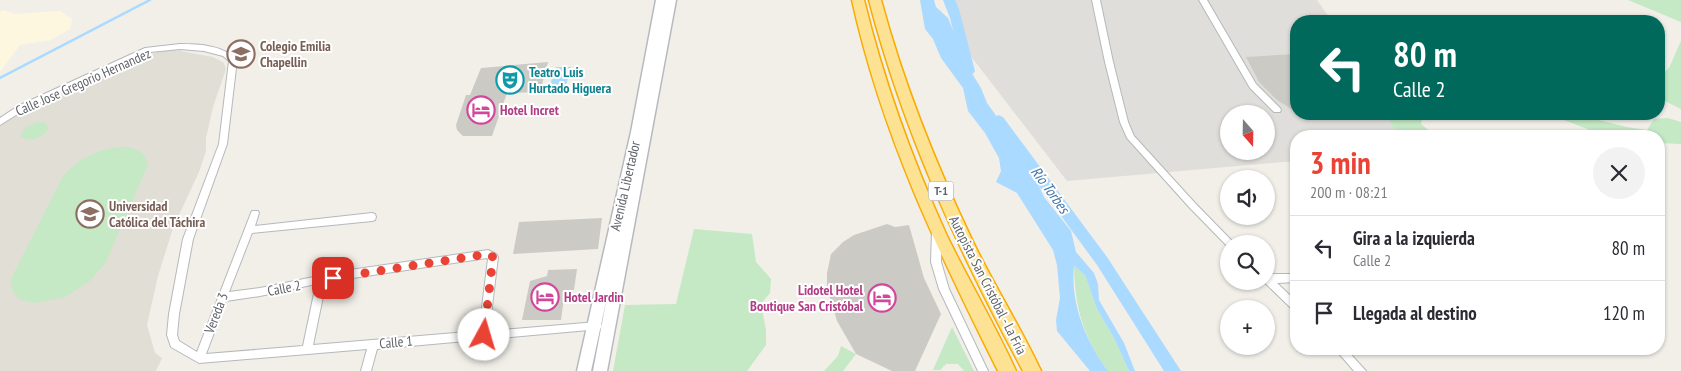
<!DOCTYPE html>
<html lang="es">
<head>
<meta charset="utf-8">
<style>
	:root { --surface:#fff; --page:#f2f2f3; --text:#2b2b33; --muted:#7c7c81; --line:#e1e1e2; --accent:#ea4335 }
	body { margin:0; font-family:"PT Sans Narrow",sans-serif; background:var(--page); color:var(--text); height:100vh; display:flex; flex-direction:column; font-size:19px; white-space:nowrap }
	* { box-sizing:border-box; margin:0 }
	p { font-size:16px; color:var(--muted) }
	.icon { flex:none; width:28px; height:28px; fill:none; stroke:currentColor; stroke-width:2; stroke-linecap:round; stroke-linejoin:round }
	.map { position:relative; flex:1; overflow:hidden }
	.sheet { position:absolute; left:1290px; top:130px; width:375px; height:225px; display:flex; flex-direction:column; background:var(--surface); border-radius:20px; box-shadow:0 1px 4px #0004 }
	.sheet>* { flex:none }
	.guide { position:absolute; left:1290px; top:15px; width:375px; height:105px; border-radius:20px; box-shadow:0 1px 4px #0004; background:#00695c; color:#fff; overflow:hidden }
	.needle { width:32px; rotate:160deg }
	.tools { position:absolute; left:1220px; top:105px; display:grid; gap:10px }
	.tools a { display:grid; place-items:center; width:55px; height:55px; border-radius:50%; background:var(--surface); box-shadow:0 1px 4px #0004; font-size:25px }
	.pin { position:absolute; display:grid; place-items:center; width:42px; height:42px; color:#fff; margin:-21px; border-radius:10px; box-shadow:0 2px 8px #0006 }
	.me { position:absolute; width:55px; margin:-28px; rotate:6deg; stroke-linejoin:round; filter:drop-shadow(0 0 4px #0008) }
	.turn { display:flex; align-items:center; gap:18px; height:105px; padding:0 20px; font-size:22px }
	.turn .icon { width:65px; height:65px; stroke-width:2.5 }
	.turn b { display:block; font-size:35px; line-height:42px }
	.round { display:grid; place-items:center; flex:none; width:52px; height:52px; border-radius:26px; background:var(--page) }
	.head { display:flex; align-items:center; justify-content:space-between; height:85px; padding:0 20px }
	h1 { font-size:30px; font-weight:800; line-height:38px; color:var(--accent) }
	ul { padding:0; list-style:none }
	li { display:flex; align-items:center; gap:15px; height:65px; padding:0 20px; border-top:1px solid var(--line) }
	li div { flex:1 }
	li b { display:block; font-size:19px }
	li em { font-style:normal }
	.map>svg:first-child { display:block }
</style>
</head>
<body>
<div class="map">
<svg width="1681" height="371" viewBox="0 0 1681 371">
	<rect width="100%" height="100%" fill="#f1efe8"/>
	<path fill="#fef7e0" d="M3,10L15,14L60,11L72,19L70,29L51,40L20,45L0,72V12Z"/>
	<path fill="#e0deda" fill-rule="evenodd" d="M946,0H1317L1332,21H1296V114H1395L1410,136H1296V161L1067,181L963,46ZM1229,114H1266V151H1229Z"/>
	<path fill="#e1ded6" d="M175,50L213,57L224,63L226,69L213,107L206,138V151L199,172L173,228L158,276L147,325L155,353L162,358L156,371H0V125L17,113L54,94L130,61L158,52Z"/>
	<path fill="#c5e8c5" d="M1628,0H1681V22Z
		M1681,41V109L1659,98V77L1669,68Z
		M1384,114H1423L1421,124L1436,136H1400Z
		M1518,114H1587L1583,116L1627,127L1647,130L1654,119L1668,118L1681,122V144L1659,143V136H1605L1564,120Z
		M45,122L49,129C43,137 31,143 21,137C22,126 35,122 45,122Z
		M124,147C137,148 148,153 147,167L106,262L90,281L65,297L34,303L21,300L15,295L11,286L12,277L62,178C76,159 101,147 124,147Z
		M694,229L752,234L756,262L771,279L770,293L761,304L766,330V345L747,371H613L625,305L676,304Z
		M1074,266L1085,275L1097,309L1114,338L1129,371H1108C1083,338 1075,307 1074,266Z
		M952,327L974,371H964L958,364H946L940,370H933Z
		M841,346L856,354L843,371H824L838,356Z"/>
	<path fill="#aadaff" d="M920,0H934L936,7L948,18L968,67L981,88L987,103L1005,128L1012,149L1032,171L1044,197L1071,231L1076,252L1094,273L1098,284L1099,300L1124,343L1135,371H1129L1114,338L1097,309L1085,275L1074,266C1070,303 1086,342 1108,371H1090L1057,331L1056,320L1060,298L1057,265L1053,250L1017,193L996,182L1001,171L999,158L985,133L968,111L963,88L941,58L933,39L925,29Z
		M556,67H571L566,85H550Z"/>
	<g fill="none" stroke-linecap="round" stroke-linejoin="round">
		<path stroke="#aadaff" stroke-width="2.5" d="M0,78L150,0"/>
		<path fill="#aadaff" fill-rule="evenodd" d="M943,0H955L959,9L975,71L973,74L969,75L963,71L950,18Z
			M998,115L1003,117L1107,257L1181,371H1164L1097,265L993,123L992,120Z"/>
	</g>
	<path fill="#cccac5" d="M1296,54V112L1277,100L1259,82L1246,57Z
		M548,62L540,92L507,93L492,136H463L457,130L456,125L466,95H470L481,68Z
		M602,218L598,249L513,254L519,222Z
		M887,224L895,227L909,225L924,278L941,314L915,371H892L856,354L837,321L827,288V273L831,254L843,242L854,235Z
		M577,269L574,290H565L561,320H522L530,281L547,276L548,270Z"/>
	<g fill="none" stroke-linecap="round" stroke-linejoin="round">
		<g stroke="#b5b8bc" stroke-width="2">
			<path id="minor" d="M1092,0H1100L1113,62L1128,122L1134,136L1195,203L1235,244H1229L1228,247L1189,207L1127,138L1120,122L1105,62Z
				M1199,0H1207L1256,84L1280,108L1281,110L1280,112H1274L1250,88Z
				M180,44C199,44 223,45 237,60L227,144L193,239L179,314L177,335L179,341L197,352L251,213L252,211H258L259,213L255,226L372,213L375,214L376,217L375,220L372,221L252,233L229,292L260,288L343,271L488,250L496,254L498,257L489,331L597,322L600,323L602,326L600,329L377,349L371,371H361L367,349L199,363L171,347L167,335L169,314L183,239L219,144L229,61L223,56L204,51L180,49L150,52L24,110L0,125V118L18,106L145,48ZM487,258L488,259L479,331L313,345L326,282ZM316,284L303,346L206,354L226,301L260,296Z
				M937,228L940,229L942,232L941,262L949,289L988,371H978L939,289L931,262L932,232L934,229Z
				M1266,274H1296V282L1277,283L1296,301V311L1293,310L1263,281H1266Z
				M1335,349H1346L1366,371H1354Z"/>
		</g>
		<g stroke="#b6babf" stroke-width="3">
			<path id="secondary" d="M656,0H676L607,371H593L607,297L591,371H577L631,132Z"/>
		</g>
		<g stroke="#f9ab00" stroke-width="3">
			<path id="motorway" d="M852,0H864C884,82 912,159 947,236C969,281 995,325 1016,371H998C937,249 882,135 852,0Z
				M869,0H881C904,85 936,165 974,244C995,287 1021,328 1041,371H1023C958,250 904,133 869,0Z"/>
		</g>
		<use href="#minor" fill="#fff" fill-rule="evenodd"/>
		<use href="#secondary" fill="#fff" fill-rule="evenodd"/>
		<use href="#motorway" fill="#fde293" fill-rule="evenodd"/>
	</g>
	<g fill="none" stroke-linecap="round" stroke-linejoin="round">
		<path stroke="#ea4335" stroke-width="9" stroke-dasharray="0 16.2" d="M333,278L488,254L493,257L484,335"/>
	</g>
	<defs>
		<g id="school-ring" transform="scale(1.4375)"><circle r="9.5" fill="#fff" stroke="#8d6e63" stroke-width="1.5"/><path d="M0-5L7-2L0 1L-7-2ZM-4 1L0 2.5L4 1V4Q0 6-4 4Z" fill="#8d6e63"/></g>
		<g id="theatre-ring" transform="scale(1.4375)"><circle r="9.5" fill="#fff" stroke="#0f9aa8" stroke-width="1.5"/><path d="M-5-5.5Q0-4 5-5.5V0Q5 5 0 6Q-5 5-5 0ZM-3.3-2.5H-1v1.5H-3.3ZM1-2.5H3.3v1.5H1ZM-2.8 1Q0 5.5 2.8 1Z" fill="#0f9aa8"/></g>
		<g id="hotel-ring" transform="scale(1.4375)"><circle r="9.5" fill="#fff" stroke="#d1479c" stroke-width="1.5"/><path d="M-6-4.5h1.5V1H6V5H4.5V3h-9V5H-6ZM-4 0a1.8 1.8 0 1 1 3.6 0ZM.5 0V-2.5h3Q6-2.5 6 0Z" fill="#d1479c"/></g>
		<g id="university-ring" transform="scale(1.4375)"><circle r="9.5" fill="#fff" stroke="#8d6e63" stroke-width="1.5"/><path d="M0-5L7-2L0 1L-7-2ZM-4 1L0 2.5L4 1V4Q0 6-4 4Z" fill="#8d6e63"/></g>
	</defs>
	<g fill-rule="evenodd">
		<use href="#school-ring" x="241" y="54"/>
		<use href="#theatre-ring" x="510" y="80"/>
		<use href="#hotel-ring" x="481" y="110"/>
		<use href="#university-ring" x="90" y="214"/>
		<use href="#hotel-ring" x="545" y="297"/>
		<use href="#hotel-ring" x="882" y="298"/>
	</g>
	<g text-anchor="middle" stroke-width="4" stroke-linejoin="round" paint-order="stroke">
		<rect fill="#fff" stroke="#8f9295" stroke-width="1" x="928.5" y="181.5" width="25" height="19" rx="4"/>
		<g font-size="12" font-weight="bold" fill="#5f6368">
			<text x="941" y="195">T-1</text>
		</g>
		<g font-size="14" font-weight="bold" fill="#785e54" stroke="#fff" text-anchor="start">
			<text x="260" y="51">Colegio Emilia<tspan x="260" dy="16">Chapellin</tspan></text>
			<text x="109" y="211">Universidad<tspan x="109" dy="16">Católica del Táchira</tspan></text>
		</g>
		<g font-size="14" font-weight="bold" fill="#0d838f" stroke="#fff" text-anchor="start">
			<text x="529" y="77">Teatro Luis<tspan x="529" dy="16">Hurtado Higuera</tspan></text>
		</g>
		<g font-size="14" fill="#5f6368" stroke="#fff">
			<text transform="translate(83 82) rotate(-24)" y="5">Calle Jose Gregorio Hernandez</text>
			<text transform="translate(625 186) rotate(-77)" y="5">Avenida Libertador</text>
			<text transform="translate(988 285) rotate(63)" y="5">Autopista San Cristóbal - La Fría</text>
			<text transform="translate(284 288) rotate(-11)" y="5">Calle 2</text>
			<text transform="translate(216 313) rotate(-69)" y="5">Vereda 3</text>
			<text transform="translate(396 342) rotate(-5)" y="5">Calle 1</text>
		</g>
		<g font-size="14" font-weight="bold" fill="#b23c85" stroke="#fff" text-anchor="start">
			<text x="500" y="115">Hotel Incret</text>
			<text x="863" y="295" text-anchor="end">Lidotel Hotel<tspan x="863" dy="16">Boutique San Cristóbal</tspan></text>
			<text x="564" y="302">Hotel Jardin</text>
		</g>
		<g font-size="15" font-style="italic" fill="#4174aa" stroke="#fff">
			<text transform="translate(1050 190) rotate(54)" y="5">Río Torbes</text>
		</g>
	</g>
</svg>
<div class="tools">
<a><svg class="needle" viewBox="-14 -14 28 28"><path d="M0-13l5 13h-10z" fill="#e53935"/><path d="M0 13l5-13h-10z" fill="#7c7c81"/></svg></a>
<a><svg class="icon" aria-label="sound" viewBox="0 0 24 24"><path d="M4 9h4l5-4v14l-5-4H4zM17 9q2 3 0 6"/></svg></a>
<a><svg class="icon" aria-label="search" viewBox="0 0 24 24"><circle cx="10" cy="10" r="6"/><path d="M15 15l6 6"/></svg></a>
<a>+</a>
</div>
<div class="pin" style="left:333px;top:278px;background:#d93025"><svg class="icon" aria-label="arrive" viewBox="0 0 24 24"><path d="M6 21V4h12l-3 4 3 4H6"/></svg></div>
<svg class="me" style="left:484px;top:335px" viewBox="-20 -20 40 40"><circle r="19" fill="#fff"/><path d="M0-13L10 11 0 6-10 11z" fill="#ea4335"/></svg>
<div class="guide">
<div class="turn"><svg class="icon" aria-label="left" viewBox="0 0 24 24"><path d="M17 20v-9H6M10 6l-5 5 5 5"/></svg><div><b>80 m</b>Calle 2</div></div>
</div>
<section class="sheet">
<div class="head"><div><h1>3 min</h1><p>200 m · 08:21</p></div><a class="round"><svg class="icon" aria-label="close" viewBox="0 0 24 24"><path d="M6 6l12 12M18 6L6 18"/></svg></a></div>
<ul>
<li><svg class="icon" aria-label="left" viewBox="0 0 24 24"><path d="M17 20v-9H6M10 6l-5 5 5 5"/></svg><div><b>Gira a la izquierda</b><p>Calle 2</p></div><em>80 m</em></li>
<li><svg class="icon" aria-label="arrive" viewBox="0 0 24 24"><path d="M6 21V4h12l-3 4 3 4H6"/></svg><div><b>Llegada al destino</b></div><em>120 m</em></li>
</ul>
</section>
</div>
</body>
</html>
